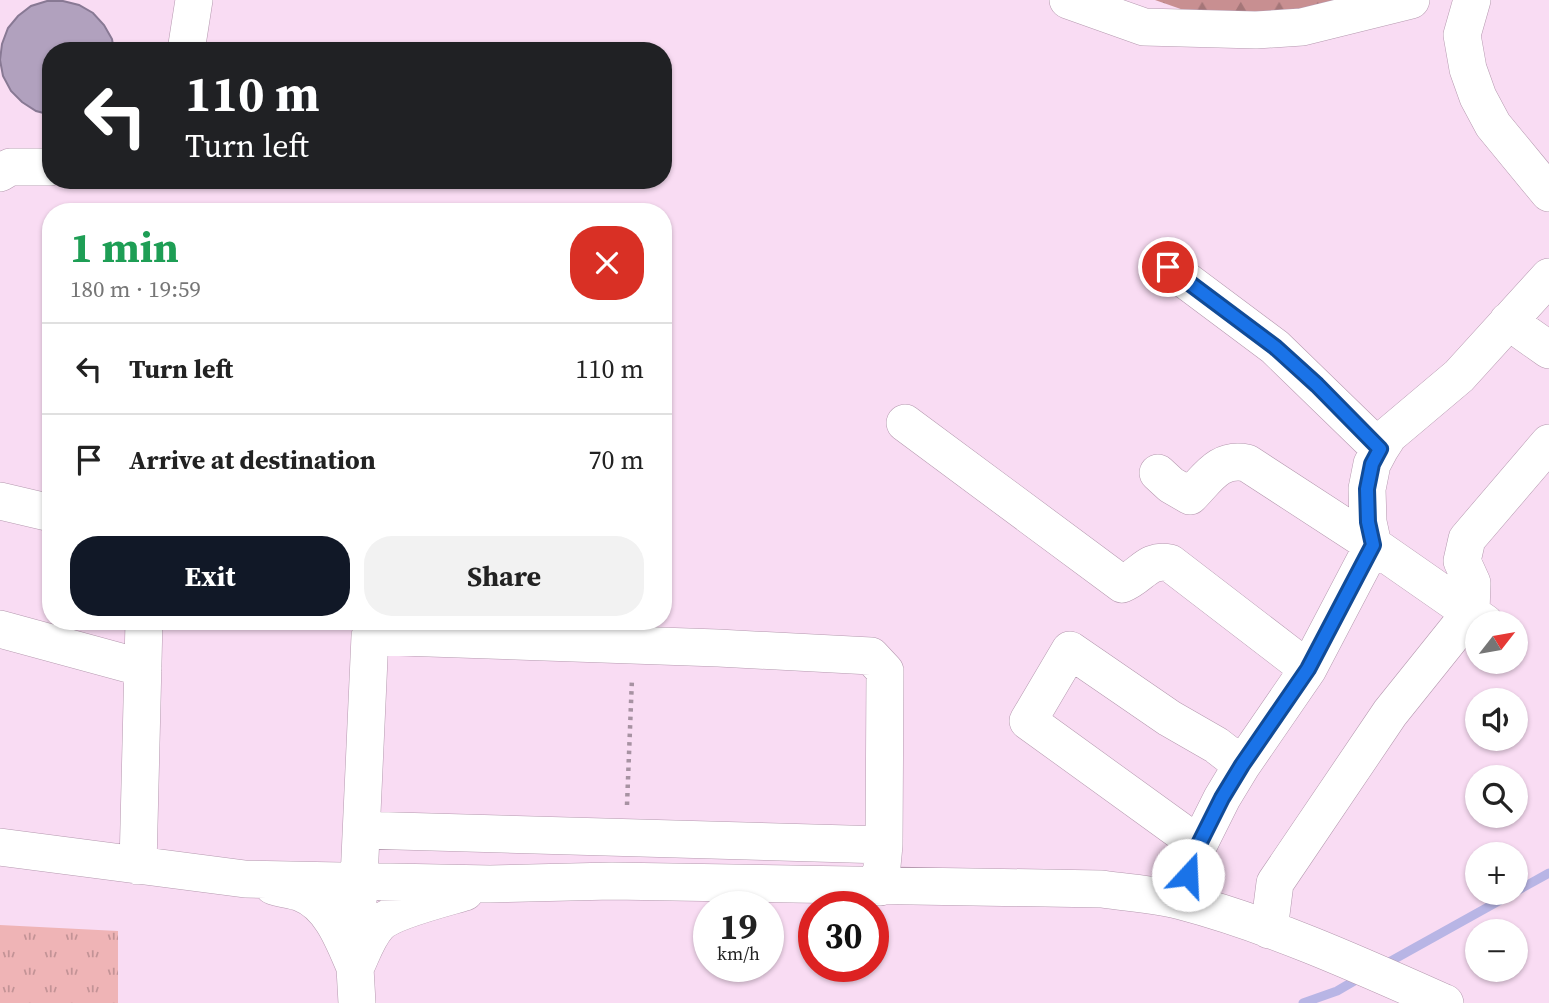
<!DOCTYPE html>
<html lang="en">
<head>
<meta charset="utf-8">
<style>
	:root { --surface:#fff; --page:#f2f2f2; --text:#222; --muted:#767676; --line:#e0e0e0; --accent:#111827 }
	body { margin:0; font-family:"Source Serif 4",serif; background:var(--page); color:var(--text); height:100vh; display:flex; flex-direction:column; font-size:26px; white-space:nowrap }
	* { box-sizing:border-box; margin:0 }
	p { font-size:23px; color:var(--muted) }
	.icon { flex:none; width:38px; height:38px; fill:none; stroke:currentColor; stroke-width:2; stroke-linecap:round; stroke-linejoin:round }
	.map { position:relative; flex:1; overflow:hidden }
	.details { position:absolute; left:42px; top:203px; width:630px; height:427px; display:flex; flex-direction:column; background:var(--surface); border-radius:28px; box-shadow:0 2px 5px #0004 }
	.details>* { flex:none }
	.banner { position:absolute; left:42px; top:42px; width:630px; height:147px; border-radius:28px; box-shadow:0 2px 5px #0004; background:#202124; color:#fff; overflow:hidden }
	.needle { width:46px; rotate:59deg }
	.fabs { position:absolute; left:1465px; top:611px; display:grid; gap:14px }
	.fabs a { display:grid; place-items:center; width:63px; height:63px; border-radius:50%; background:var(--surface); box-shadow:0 2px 5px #0004; font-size:35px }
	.speed { position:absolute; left:693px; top:891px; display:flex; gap:14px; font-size:35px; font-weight:700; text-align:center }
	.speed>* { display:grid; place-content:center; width:91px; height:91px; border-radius:50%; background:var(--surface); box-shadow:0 2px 5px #0004; line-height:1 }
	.speed small { font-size:18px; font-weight:400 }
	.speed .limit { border:10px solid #d22; background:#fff; color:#111 }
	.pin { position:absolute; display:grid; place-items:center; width:60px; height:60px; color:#fff; margin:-30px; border:4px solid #fff; border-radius:50%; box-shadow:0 2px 7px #0007 }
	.me { position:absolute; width:77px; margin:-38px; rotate:20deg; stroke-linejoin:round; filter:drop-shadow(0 0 5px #0008) }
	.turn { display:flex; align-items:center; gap:24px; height:147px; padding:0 28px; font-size:32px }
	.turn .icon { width:91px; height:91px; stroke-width:2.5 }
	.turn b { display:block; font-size:49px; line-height:60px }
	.round { display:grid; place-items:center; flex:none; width:74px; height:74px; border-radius:28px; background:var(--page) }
	.overview { display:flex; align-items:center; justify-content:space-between; height:119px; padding:0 28px }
	h1 { font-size:42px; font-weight:700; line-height:52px; color:#1e9e55 }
	.primary-button { display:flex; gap:14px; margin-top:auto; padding:14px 28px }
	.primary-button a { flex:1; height:80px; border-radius:28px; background:var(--accent); color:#fff; font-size:28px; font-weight:700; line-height:80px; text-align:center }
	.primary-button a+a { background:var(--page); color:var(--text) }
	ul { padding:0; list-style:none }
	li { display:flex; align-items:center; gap:21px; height:91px; padding:0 28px; border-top:2px solid var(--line) }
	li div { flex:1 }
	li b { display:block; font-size:26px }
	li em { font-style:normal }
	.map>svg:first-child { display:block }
</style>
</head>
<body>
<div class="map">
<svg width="1549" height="1003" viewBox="0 0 1549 1003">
	<defs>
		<pattern id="forest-firs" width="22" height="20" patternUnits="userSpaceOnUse" patternTransform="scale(1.75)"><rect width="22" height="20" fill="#c88f91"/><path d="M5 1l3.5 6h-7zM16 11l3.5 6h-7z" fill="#a47678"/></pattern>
		<pattern id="park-tufts" width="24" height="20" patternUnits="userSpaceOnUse" patternTransform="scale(1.75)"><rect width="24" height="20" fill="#efb4b6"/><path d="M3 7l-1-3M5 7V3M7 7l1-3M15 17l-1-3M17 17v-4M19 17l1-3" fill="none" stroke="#c39396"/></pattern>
	</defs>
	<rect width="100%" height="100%" fill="#f9dcf3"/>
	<path fill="url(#forest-firs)" d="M1155,0H1366L1297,20L1195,14Z"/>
	<path fill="url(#park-tufts)" d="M0,925L118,931V1003H0Z"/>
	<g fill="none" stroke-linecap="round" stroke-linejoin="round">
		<path stroke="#b8b5e5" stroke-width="9" d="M1382,966L1549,873
			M1303,1003L1337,991L1361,977"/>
	</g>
	<path fill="#b1a1be" stroke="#887994" stroke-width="2" d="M47,1H63L79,5L93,13L104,25L112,39L114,51H51V115L36,111L22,102L11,91L3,76L0,60L2,44L8,28L18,16L31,6Z"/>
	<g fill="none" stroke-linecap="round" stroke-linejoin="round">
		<g stroke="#b599af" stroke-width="38">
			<path id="minor" d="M1068,0L1144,27L1256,30L1302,27L1411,0
				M1472,0L1462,35L1468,69L1478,97L1493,125L1549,193
				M186,51L194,0
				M0,173L10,167H51
				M1168,267L1275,347L1380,449
				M1508,321L1549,350
				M905,423L1122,584C1142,576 1147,558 1170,563L1308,669
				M1158,473L1171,485L1190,496C1208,478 1219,457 1247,463L1373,545L1485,623
				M0,501L51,513
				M0,629L143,668
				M362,830L884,845
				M1198,844L1028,721L1070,650L1169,718L1216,745L1242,765
				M0,847L245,879L490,884L612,881L1102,889C1128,893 1156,894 1181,901C1269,924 1362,966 1445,1003
				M138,866L144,621
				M273,886C282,889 292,890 301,893C330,904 343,939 354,965
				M1179,900L1196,850L1222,798L1242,765L1308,669L1373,545L1368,522L1367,489L1372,464L1380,449L1389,435L1459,376L1549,277
				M1269,930L1275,883L1390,713L1471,612L1472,583L1462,561L1467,539L1549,443
				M357,964C363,951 368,936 378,925C391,911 445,898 465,892
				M357,1003L355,968L370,636L718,648L871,656L885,671L884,845L880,887"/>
		</g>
		<path stroke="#a792a2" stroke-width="4.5" stroke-dasharray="3.5 5" stroke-linecap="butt" d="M627,805L632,678"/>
		<use href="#minor" stroke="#fff" stroke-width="37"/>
	</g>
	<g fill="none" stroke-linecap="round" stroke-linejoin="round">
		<g stroke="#114b97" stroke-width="18">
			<path id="route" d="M1168,267L1275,347L1317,385L1380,449L1372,464L1367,489L1368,522L1373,545L1308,669L1242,765L1222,798L1196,850L1188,875"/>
		</g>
		<use href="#route" stroke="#1a73e8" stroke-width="12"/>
	</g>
</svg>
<div class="fabs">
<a><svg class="needle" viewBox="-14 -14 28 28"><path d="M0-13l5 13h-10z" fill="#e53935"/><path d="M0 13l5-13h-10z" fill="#767676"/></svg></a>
<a><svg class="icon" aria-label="sound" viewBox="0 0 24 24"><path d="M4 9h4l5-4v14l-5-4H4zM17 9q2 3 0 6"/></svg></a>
<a><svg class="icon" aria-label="search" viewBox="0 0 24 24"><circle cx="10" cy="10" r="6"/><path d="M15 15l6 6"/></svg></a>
<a>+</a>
<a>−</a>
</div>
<div class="speed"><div>19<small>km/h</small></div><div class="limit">30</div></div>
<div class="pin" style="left:1168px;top:267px;background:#d93025"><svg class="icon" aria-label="arrive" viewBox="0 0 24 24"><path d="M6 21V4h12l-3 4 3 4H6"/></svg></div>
<svg class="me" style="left:1188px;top:875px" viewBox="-20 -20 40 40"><circle r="19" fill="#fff"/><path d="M0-13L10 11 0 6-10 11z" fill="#1a73e8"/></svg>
<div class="banner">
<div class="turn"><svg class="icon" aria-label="left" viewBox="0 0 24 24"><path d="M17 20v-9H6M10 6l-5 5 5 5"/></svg><div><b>110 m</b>Turn left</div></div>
</div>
<section class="details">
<div class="overview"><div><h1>1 min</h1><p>180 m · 19:59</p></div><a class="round" style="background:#d93025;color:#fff"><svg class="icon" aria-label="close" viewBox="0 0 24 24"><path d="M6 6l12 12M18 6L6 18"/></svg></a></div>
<ul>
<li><svg class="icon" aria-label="left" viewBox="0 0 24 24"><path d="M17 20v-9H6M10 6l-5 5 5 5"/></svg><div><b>Turn left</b></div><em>110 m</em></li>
<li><svg class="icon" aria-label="arrive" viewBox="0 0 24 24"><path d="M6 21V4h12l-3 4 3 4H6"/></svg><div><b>Arrive at destination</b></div><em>70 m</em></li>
</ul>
<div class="primary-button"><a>Exit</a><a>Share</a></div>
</section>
</div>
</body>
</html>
